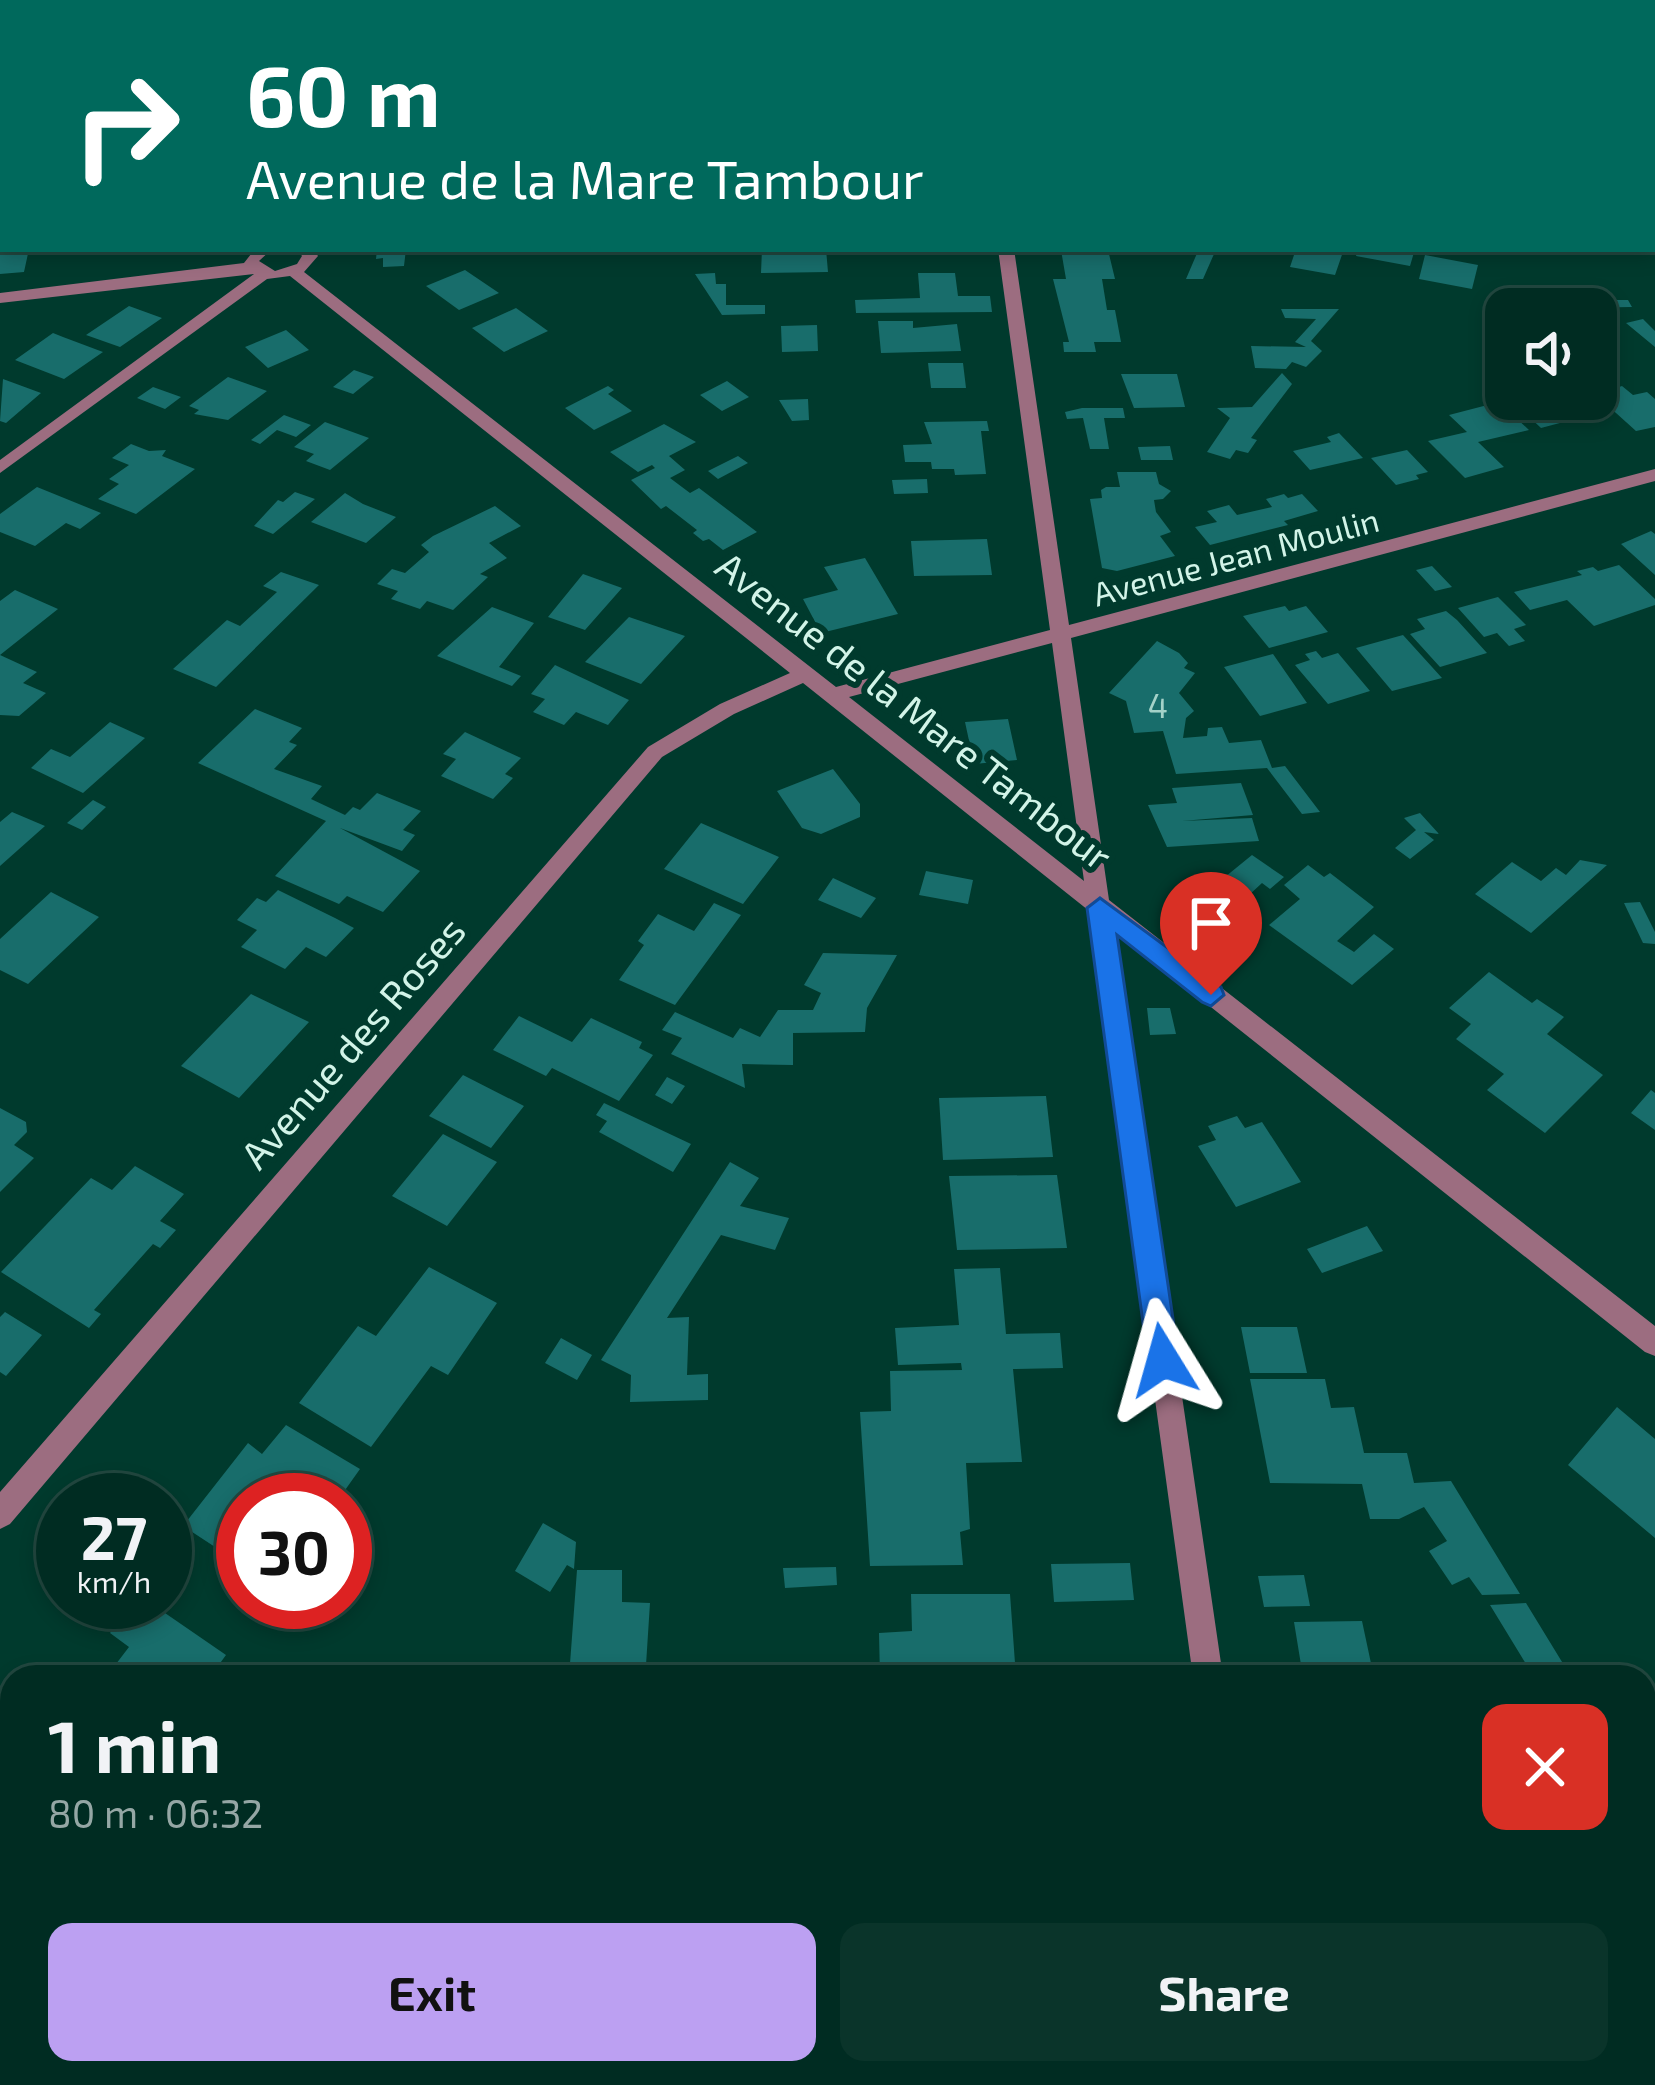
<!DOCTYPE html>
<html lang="en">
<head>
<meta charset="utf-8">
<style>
	:root { --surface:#002c22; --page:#0a342a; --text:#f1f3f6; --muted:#95a7a5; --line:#224840; --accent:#bca0f2 }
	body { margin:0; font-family:"Exo 2",sans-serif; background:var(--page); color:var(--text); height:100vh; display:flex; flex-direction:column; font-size:45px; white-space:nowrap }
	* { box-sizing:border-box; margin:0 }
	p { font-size:39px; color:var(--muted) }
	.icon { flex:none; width:66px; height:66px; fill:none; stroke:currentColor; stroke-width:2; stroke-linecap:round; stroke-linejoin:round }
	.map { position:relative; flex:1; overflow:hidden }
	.panel { position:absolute; left:0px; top:1665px; width:1656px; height:420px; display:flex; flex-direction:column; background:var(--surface); border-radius:36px 36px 0 0; box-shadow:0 6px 18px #0003,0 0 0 3px var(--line) }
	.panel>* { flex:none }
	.banner { position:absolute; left:0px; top:0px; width:1656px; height:252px; box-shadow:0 6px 18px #0003,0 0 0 3px var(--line); background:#00695c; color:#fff; overflow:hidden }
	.tools { position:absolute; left:1485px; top:288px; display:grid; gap:24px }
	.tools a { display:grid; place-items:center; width:132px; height:132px; border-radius:24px; background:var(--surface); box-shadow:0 6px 18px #0003,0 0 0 3px var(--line); font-size:60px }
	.speed { position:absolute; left:36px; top:1473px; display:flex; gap:24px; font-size:60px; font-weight:700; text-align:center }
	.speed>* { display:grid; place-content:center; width:156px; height:156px; border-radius:50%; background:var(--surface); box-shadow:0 6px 18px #0003,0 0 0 3px var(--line); line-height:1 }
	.speed small { font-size:30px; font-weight:400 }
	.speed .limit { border:18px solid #d22; background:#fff; color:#111 }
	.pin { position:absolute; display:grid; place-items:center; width:102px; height:102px; color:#fff; margin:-123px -51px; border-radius:50% 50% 50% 0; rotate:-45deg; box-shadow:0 0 12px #0007 }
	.pin .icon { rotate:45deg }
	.me { position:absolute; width:132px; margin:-66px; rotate:352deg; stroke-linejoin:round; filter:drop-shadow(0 0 9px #0008) }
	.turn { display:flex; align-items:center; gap:42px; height:252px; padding:0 48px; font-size:54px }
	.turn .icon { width:156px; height:156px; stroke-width:2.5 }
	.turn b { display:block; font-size:84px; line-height:102px }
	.round { display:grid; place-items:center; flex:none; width:126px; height:126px; border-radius:24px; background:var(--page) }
	.overview { display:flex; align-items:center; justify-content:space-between; height:204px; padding:0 48px }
	h1 { font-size:72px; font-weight:700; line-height:90px }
	.primary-button { display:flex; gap:24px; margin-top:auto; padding:24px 48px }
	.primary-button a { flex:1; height:138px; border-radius:24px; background:var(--accent); color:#111; font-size:48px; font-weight:700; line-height:138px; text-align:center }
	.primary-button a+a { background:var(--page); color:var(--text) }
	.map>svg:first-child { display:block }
</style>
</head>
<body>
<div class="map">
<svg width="1655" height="2085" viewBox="0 0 1655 2085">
	<rect width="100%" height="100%" fill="#003a2d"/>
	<path fill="#186d6b" d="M29,249L24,272L0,274V250Z
		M377,249H406L404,266L383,267V258L376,259Z
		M762,249H826L828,272L761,273Z
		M1296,249H1344L1335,275L1290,267Z
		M1358,249H1415L1410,266L1356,256Z
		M1061,250H1108L1115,279H1102L1107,310H1115L1121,342H1094L1096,352H1064L1063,342H1069L1053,279H1066Z
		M1198,251L1214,254L1203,279H1186Z
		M1425,255L1478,265L1472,289L1419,279Z
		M465,270L499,293L459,310L426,286Z
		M715,273L716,284H726V305H765V314L722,315L695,274Z
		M918,273H955L958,296H990L992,312L856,313L855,300L920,298Z
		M1571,300H1628L1632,307L1575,308Z
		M129,306L162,318L120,347L86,335Z
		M516,308L548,331L504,352L472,328Z
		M1281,309H1339L1311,341L1322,351L1306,367L1292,362L1286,369L1255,368L1251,346L1306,347L1295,342L1316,319L1285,318Z
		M1643,319L1655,331V347L1626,323Z
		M878,321H913V328L957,324L961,351L881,353Z
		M817,325L818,351L782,352L781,326Z
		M286,330L309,350L268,368L245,347Z
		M53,333L63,337L103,352L64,379L15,360Z
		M928,363H963L966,388H931Z
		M354,370L374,377L353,394L333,387Z
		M1282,373L1292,384L1251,438L1257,440L1248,453L1236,450L1230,459L1207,452L1230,418L1217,408L1252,407Z
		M1121,374H1177L1185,407L1134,408Z
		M228,377L267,391L228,420L194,414L199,410L189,406Z
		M3,379L41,393L6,423L0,421Z
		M727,381L749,397L722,411L700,395Z
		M608,386L614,390L608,394L632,411L594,430L565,408Z
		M1622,386L1633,395L1647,392L1655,399V427L1636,431L1596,395Z
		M153,387L181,397L165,409L137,398Z
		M808,399L809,420L792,421L779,400Z
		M1510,399H1572L1590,415L1541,428Z
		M1499,402L1529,430L1478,442L1504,467L1465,478L1428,441L1467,432L1449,415Z
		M1082,408H1123L1125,418H1104L1109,449H1090L1083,418L1067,419L1065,412Z
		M284,415L311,425L296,437L277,430L260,444L251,440Z
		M987,421L989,431H981L986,474L955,475L954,469H932L931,462H905L903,445L932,444L924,422Z
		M325,422L369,438L330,470L306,461L314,454L294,447Z
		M664,424L696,442L669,456L685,470L670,478L690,493L699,488L757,532L723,550L709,539L703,541L693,533L697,530L666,506L661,509L631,480L655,468L652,465L638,472L610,452Z
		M1339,433L1363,458L1310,470L1293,451L1331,442L1327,437Z
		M131,444L149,451L166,450L162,456L195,469L136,514L98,499L119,484L109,479L129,465L112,458Z
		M1170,446L1173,460H1141L1138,447Z
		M1407,450L1428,472L1416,475L1419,479L1396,485L1371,458Z
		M738,456L748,463L718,479L708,471Z
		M1117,472H1156L1159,484L1171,491L1163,499L1154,500L1156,512L1171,532L1160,536L1175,556L1117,571L1102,568L1090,499L1102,498L1101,490L1106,487H1120Z
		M927,479L928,493L894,494L892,480Z
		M37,487L101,513L80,529L66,523L35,546L0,532V514Z
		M295,492L315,499L273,534L254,526L278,500L283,502Z
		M345,493L363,504L396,517L366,543L311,522Z
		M1284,494L1288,498L1302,494L1318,511L1284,521L1288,525L1210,545L1195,527L1217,522L1207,511L1229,505L1237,515L1272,507L1266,499Z
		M495,506L521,526L489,543L507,558L480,574L488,577L453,610L427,601L420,609L391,599L398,591L377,584L392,569L405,573L429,552L421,545L433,536Z
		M1651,531L1655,534V575L1621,544Z
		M987,539L992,575L914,576L911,541Z
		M865,558L898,614L821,633L803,599L838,590L824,567Z
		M1619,565L1655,599V605L1594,626L1567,600L1530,610L1514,592L1582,575L1577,571L1593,567L1598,571Z
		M1432,566L1452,587L1435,591L1416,570Z
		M281,572L319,585L216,687L173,669L227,620L240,626L277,592L263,586Z
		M583,574L622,588L585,630L548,617Z
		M15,590L58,609L0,655V601Z
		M1498,597L1526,625L1514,629L1525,641L1509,646L1497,633L1484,637L1458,608Z
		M1285,606L1289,611L1306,606L1328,632L1269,648L1243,616Z
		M492,607L534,623L499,667L521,676L512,686L437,656Z
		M1446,611L1457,620L1487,653L1440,667L1410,634L1425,629L1417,619Z
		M629,617L685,636L641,684L585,662Z
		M1403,635L1442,678L1392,691L1356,648Z
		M1157,641L1179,653L1188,663L1184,668L1195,673L1179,693L1194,711L1186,718L1183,738L1207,736L1208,728L1222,727L1229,743L1261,740L1272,768L1285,766L1320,812L1302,814L1267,768L1176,774L1163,731L1134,733L1126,701L1109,693Z
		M1316,651L1322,658L1338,653L1370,691L1328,704L1295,665L1310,660L1305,654Z
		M1273,654L1307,703L1260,716L1224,667Z
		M0,655L37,672L23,683L46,693L19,716L0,715Z
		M555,665L629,700L608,725L576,712L564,725L533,712L545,699L531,694Z
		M255,709L302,728L289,742L297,745L274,769L322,786L311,799L345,815L353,807L360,810L377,793L421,811L403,830L415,835L402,851L340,828L420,871L383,912L347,896L339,904L275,876L326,821L198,763Z
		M1008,719L1017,760L974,764L965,722Z
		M110,722L145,738L83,793L31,768L51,749L70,757Z
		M465,732L521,758L505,774L513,778L493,799L441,776L456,759L443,754Z
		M833,769L860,804V817L821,834L802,828L777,791Z
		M1241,783L1253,815L1182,821L1252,818L1259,841L1167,847L1148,805L1177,803L1172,788Z
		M93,800L106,807L82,830L67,823Z
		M12,812L45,826L0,866V822Z
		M1420,813L1439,834L1424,832L1434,840L1410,859L1395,848L1416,830L1404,818Z
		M701,823L779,857L743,904L664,869Z
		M1252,855L1284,877L1270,889L1262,883L1234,909L1209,890Z
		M1580,860L1607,865L1531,933L1475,894L1512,862L1541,881L1556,868L1566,875Z
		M1308,865L1324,877L1330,873L1374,907L1337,941L1354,952L1374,934L1394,949L1352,985L1269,925L1300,899L1284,885Z
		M926,871L973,880L968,904L919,895Z
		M833,878L876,898L861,918L818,900Z
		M278,890L335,918L354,928L326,957L306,947L285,969L241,947L257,930L237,920L257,898L266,902Z
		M51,892L99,917L28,984L0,970V939Z
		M1640,902L1655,932V944L1643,943L1624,903Z
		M714,903L741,915L675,1005L619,980L644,945L638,941L658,914L694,931Z
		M823,953L897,955L867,1008L865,1032L793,1033V1065L742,1064L745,1088L671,1054L682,1038L662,1030L675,1012L733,1038L740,1028L760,1037L778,1010H813L821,993L804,985Z
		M1489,972L1532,1003L1537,999L1564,1017L1547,1034L1603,1075L1545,1133L1487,1090L1504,1074L1456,1039L1471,1024L1449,1008Z
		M251,994L309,1022L239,1098L181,1066Z
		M1147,1008H1170L1176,1034L1150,1035Z
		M519,1016L572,1042L591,1018L642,1042L639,1048L653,1055L619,1101L552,1068L546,1076L493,1050Z
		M463,1075L524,1106L491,1148L429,1116Z
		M667,1077L685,1086L672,1104L655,1095Z
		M1651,1090L1655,1093V1130L1631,1113Z
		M1046,1096L1053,1157L943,1160L939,1098Z
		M604,1103L691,1144L673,1172L599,1132L607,1121L596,1115Z
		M0,1108L26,1122L27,1132L14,1145L34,1158L0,1192Z
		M1237,1116L1245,1128L1262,1122L1301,1182L1236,1207L1198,1146L1216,1140L1208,1126Z
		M443,1134L497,1162L447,1226L392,1196Z
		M730,1162L759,1178L740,1206L789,1218L775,1250L721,1235L667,1318L689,1317L687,1375L708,1374V1400L630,1402L631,1375L601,1360Z
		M135,1166L184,1194L160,1221L176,1230L160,1248L153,1244L94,1310L101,1314L89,1328L1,1272L91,1178L112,1190Z
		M1057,1175L1067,1248L957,1250L949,1176Z
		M1367,1226L1383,1251L1322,1273L1307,1249Z
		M429,1267L497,1303L448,1375L431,1366L371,1447L299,1403L358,1326L376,1336Z
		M1000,1268L1006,1334L1060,1333L1063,1368L1013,1369L1022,1462L966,1463L970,1529L960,1532L963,1565L870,1566L860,1412L891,1411L890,1371L962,1370L961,1363L898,1365L895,1328L959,1325L954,1269Z
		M5,1312L42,1335L6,1376L0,1372V1317Z
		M1241,1327H1297L1307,1373H1250Z
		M561,1338L592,1355L577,1380L545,1363Z
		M1250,1379H1325L1331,1408L1354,1407L1364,1453H1407L1414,1483L1451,1481L1520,1594L1482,1595L1469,1577L1452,1585L1429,1551L1447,1541L1424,1507L1399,1519H1370L1362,1484L1270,1483Z
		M1617,1407L1655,1439V1538L1568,1465Z
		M286,1425L360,1469L338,1500H243L241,1564L183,1526L248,1443L262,1454Z
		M543,1523L576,1542L574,1569L567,1565L550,1592L515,1571Z
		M1130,1563L1134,1600L1054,1602L1051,1564Z
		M836,1567L837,1585L785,1588L783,1568Z
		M577,1570H622V1602L650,1603L646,1665L617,1668L616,1677H569Z
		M1304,1575L1310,1606L1264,1607L1258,1576Z
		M911,1594H1010L1016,1677H880L879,1633L912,1631Z
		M134,1602H149L226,1655L210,1677H106L129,1647L110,1633Z
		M1526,1603L1570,1675L1534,1677L1490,1605Z
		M1362,1621L1372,1668L1442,1667L1444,1677H1303L1294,1622Z
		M1655,1684V1788L1648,1798L1644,1698Z
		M46,2073H146L138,2085H38Z
		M973,2073H1100L1101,2085H974Z
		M1355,2073H1473L1475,2085H1357Z"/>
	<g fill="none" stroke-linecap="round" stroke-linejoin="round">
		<path fill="#9c6d80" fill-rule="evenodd" d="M456,0H483L486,3H459Z
			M965,0H977L978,3H966Z
			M1467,0H1485L1487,3H1469Z
			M0,32L3,33V42L0,41Z
			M1653,64H1655V73H1653Z
			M1653,199H1655V207H1653Z
			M255,249H272L259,261L275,271L297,264L302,256L297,249H313L318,256L304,272L836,687L1050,630L998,249H1014L1069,625L1655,469V481L1071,638L1109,900L1655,1326V1356L1645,1352L1114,930L1223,1677H1193L1088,910L803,683L734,714L662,757L10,1524L0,1529V1492L648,747L720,704L790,673L290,276L267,279L0,473V460L254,274L0,303V293L244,263ZM1052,643L1084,881L849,697Z
			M1245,2073H1281L1283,2085H1247Z"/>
	</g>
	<path fill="#1a73e8" stroke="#114b97" stroke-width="3" d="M1100,898L1221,987L1224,995L1211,1006L1202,1002L1117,935L1179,1360L1174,1371L1163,1375L1152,1371L1148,1360L1087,908Z"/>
	<g text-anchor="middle" stroke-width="12" stroke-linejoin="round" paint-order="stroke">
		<g font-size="33" fill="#d2f4e8" stroke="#003a2d">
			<text transform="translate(1236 557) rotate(-15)" y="12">Avenue Jean Moulin</text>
		</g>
		<g font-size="33" fill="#a4d2c9">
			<text x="1158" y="718">4</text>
		</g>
		<g font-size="39" fill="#d2f4e8" stroke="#003a2d">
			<text transform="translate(914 711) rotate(38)" y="14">Avenue de la Mare Tambour</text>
			<text transform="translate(353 1043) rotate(-49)" y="14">Avenue des Roses</text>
		</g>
	</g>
</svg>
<div class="tools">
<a><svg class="icon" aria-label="sound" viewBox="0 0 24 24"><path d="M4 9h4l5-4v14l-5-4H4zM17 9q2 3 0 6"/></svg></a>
</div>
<div class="speed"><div>27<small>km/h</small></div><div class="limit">30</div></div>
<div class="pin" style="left:1211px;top:995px;background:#d93025"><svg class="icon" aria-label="arrive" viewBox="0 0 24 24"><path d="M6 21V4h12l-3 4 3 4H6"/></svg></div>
<svg class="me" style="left:1163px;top:1360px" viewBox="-20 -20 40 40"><path d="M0-17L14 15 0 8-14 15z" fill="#1a73e8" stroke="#fff" stroke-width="4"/></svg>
<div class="banner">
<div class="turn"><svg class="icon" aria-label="right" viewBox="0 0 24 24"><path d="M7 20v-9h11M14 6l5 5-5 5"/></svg><div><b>60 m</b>Avenue de la Mare Tambour</div></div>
</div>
<section class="panel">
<div class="overview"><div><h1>1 min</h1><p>80 m · 06:32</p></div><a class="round" style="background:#d93025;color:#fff"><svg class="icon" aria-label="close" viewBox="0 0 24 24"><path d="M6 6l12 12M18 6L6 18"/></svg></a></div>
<div class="primary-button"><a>Exit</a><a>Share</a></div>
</section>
</div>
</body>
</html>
